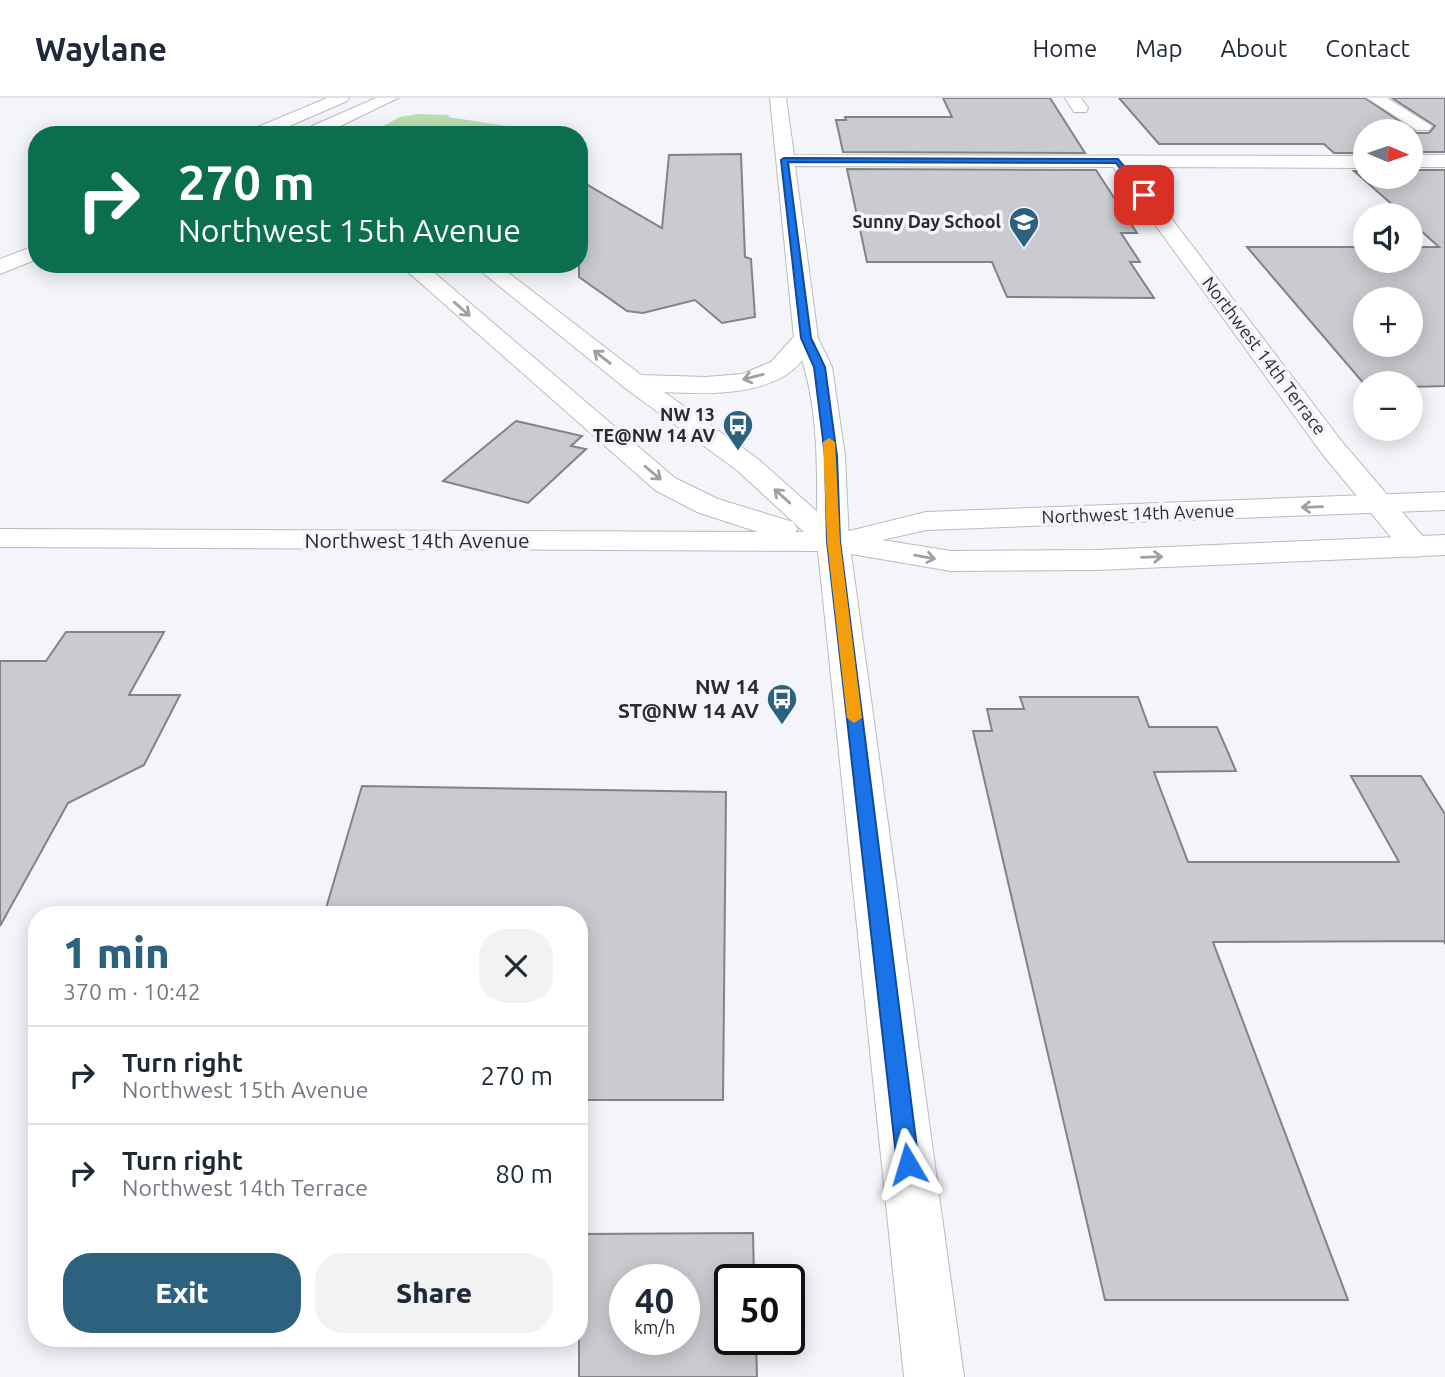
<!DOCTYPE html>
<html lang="en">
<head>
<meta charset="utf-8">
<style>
	:root { --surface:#fff; --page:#f2f2f3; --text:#1f2937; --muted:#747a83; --line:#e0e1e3; --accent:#2c627d }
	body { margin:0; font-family:Ubuntu,sans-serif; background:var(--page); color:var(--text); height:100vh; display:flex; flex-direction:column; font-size:26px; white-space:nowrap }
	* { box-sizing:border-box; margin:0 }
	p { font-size:23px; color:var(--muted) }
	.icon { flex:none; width:38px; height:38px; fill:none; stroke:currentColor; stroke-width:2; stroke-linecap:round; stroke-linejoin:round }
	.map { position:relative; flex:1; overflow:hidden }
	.details { position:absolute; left:28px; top:808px; width:560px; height:441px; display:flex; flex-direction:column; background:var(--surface); border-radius:28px; box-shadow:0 4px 18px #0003 }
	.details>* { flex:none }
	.hud { position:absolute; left:28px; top:28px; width:560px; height:147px; border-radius:28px; box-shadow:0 4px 18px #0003; background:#0b6e4f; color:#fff; overflow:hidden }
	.needle { width:46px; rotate:92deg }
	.controls { position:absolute; left:1353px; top:21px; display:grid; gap:14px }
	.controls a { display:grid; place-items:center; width:70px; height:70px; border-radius:50%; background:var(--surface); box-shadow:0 4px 18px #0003; font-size:35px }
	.speed { position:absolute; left:609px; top:1166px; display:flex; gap:14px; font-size:35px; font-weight:700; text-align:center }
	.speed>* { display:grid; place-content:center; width:91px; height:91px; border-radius:50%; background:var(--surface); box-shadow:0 4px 18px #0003; line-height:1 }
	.speed small { font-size:18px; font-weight:400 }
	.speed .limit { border:4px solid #111; border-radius:10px; background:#fff; color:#111 }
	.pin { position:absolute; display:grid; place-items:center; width:60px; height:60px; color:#fff; margin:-30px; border-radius:14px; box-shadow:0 4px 10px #0006 }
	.me { position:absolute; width:77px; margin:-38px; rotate:353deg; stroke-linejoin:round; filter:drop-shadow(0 0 5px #0008) }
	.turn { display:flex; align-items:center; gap:24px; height:147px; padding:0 35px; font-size:32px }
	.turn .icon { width:91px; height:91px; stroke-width:2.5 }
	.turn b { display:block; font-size:49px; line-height:60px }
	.round { display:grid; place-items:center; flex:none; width:74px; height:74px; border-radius:28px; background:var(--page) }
	.headline { display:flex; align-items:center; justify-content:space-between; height:119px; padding:0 35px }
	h1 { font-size:42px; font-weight:800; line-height:52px; color:var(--accent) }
	.action { display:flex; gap:14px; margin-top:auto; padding:14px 35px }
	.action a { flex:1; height:80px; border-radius:28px; background:var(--accent); color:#fff; font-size:28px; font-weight:800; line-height:80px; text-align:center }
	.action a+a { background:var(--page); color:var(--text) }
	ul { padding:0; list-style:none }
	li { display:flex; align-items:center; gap:21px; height:98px; padding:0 35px; border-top:2px solid var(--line) }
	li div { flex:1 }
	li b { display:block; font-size:26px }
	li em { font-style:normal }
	header { display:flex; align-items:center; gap:42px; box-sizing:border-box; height:98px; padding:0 35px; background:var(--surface); border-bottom:2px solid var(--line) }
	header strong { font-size:33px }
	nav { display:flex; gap:38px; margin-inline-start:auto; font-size:24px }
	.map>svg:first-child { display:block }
</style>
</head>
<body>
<header>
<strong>Waylane</strong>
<nav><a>Home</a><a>Map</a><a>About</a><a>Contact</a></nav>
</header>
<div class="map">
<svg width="1445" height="1279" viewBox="0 0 1445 1279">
	<rect width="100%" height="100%" fill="#f4f5fa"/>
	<path fill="#bce0b1" d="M418,16L450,17L448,19L507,28L488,37H382L372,34L400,19Z"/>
	<path fill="#c9cbd0" stroke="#818387" stroke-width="2" fill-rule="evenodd" d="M943,0H1050L1085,55L843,54L836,22H846L845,19H952Z
		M1119,0H1365L1417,35H1429L1435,28L1392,0H1445V54H1410V33H1365V55H1334L1324,46H1159Z
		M741,56L745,159L751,161L755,219L722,225L695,202L643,215L627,213L579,179V82L662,130L669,57Z
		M847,71L1096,72L1137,135H1121L1140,164H1130L1154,200L1007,199L992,164H867Z
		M1410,72H1445V288L1410,289V285L1365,287L1247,149H1365V163H1410V149H1439L1410,123V117H1404L1354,73H1365V79H1410ZM1365,201H1410V247H1365Z
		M516,323L582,338L571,348L586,351L528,405L443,383Z
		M66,534H164L129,597H180L144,667L68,705L0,828V563H46Z
		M1020,599H1138L1149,629H1217L1236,673L1154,674L1188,764H1399L1351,678H1421L1445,716V846L1444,843L1213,844L1348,1202H1105L973,633H992L987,611H1024Z
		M362,688L726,694L723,1002H579V817H324Z
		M753,1135L754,1181H730V1241H756L757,1279H579V1136ZM625,1181H684V1241H625Z"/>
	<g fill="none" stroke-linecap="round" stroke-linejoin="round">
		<g stroke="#babbc0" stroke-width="2">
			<path id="street" d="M770,0H786L794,57L1365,58V70L1132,69L1343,345L1432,449L1427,456L1416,459L1405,456L1323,357L1113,69L795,68L818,240L832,269L845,358L849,444L844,451L833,454L822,451L817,444C817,376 821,303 794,240Z
				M1065,0H1081L1088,10L1086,14H1074Z
				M1367,0H1387L1432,28L1429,32H1417Z
				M1410,57H1445V69H1410Z"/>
		</g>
		<g stroke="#babbc0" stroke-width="2">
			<path id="secondary" d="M327,0H349L347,3L269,37H245L248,33Z
				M376,0H398L324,36H312L309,32L312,28Z
				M37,147V161L0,176V161Z
				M399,166H424L675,380L718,401L793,424L798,431L795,434H804L738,373L625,290L472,166H497L641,277L706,279L742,276L771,264L797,235L806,233L815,235L818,240C810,253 800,268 786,277C751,298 704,296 664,294L758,361L841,435L926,414L1445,394V412L926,432L882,442L951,453L1096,452L1445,437V457L1096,472L951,473L851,456L964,1279H904L818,453L0,449V431L758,434L697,414L655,392Z"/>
		</g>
		<use href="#street" fill="#fff" fill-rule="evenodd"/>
		<use href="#secondary" fill="#fff" fill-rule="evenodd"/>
	</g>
	<defs><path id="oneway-shaft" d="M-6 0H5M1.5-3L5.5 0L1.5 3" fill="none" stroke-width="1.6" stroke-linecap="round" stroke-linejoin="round" transform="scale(1.75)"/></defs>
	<g stroke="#9fa0a0">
		<use href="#oneway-shaft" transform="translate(462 211) rotate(41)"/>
		<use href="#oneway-shaft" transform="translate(602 259) rotate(-142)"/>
		<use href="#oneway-shaft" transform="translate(753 279) rotate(166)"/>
		<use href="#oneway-shaft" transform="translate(653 375) rotate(40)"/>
		<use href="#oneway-shaft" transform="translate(782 398) rotate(-138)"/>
		<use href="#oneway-shaft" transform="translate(1312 409) rotate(178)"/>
		<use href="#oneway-shaft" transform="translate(925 459) rotate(10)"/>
		<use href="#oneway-shaft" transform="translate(1152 459) rotate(-2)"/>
	</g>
	<path fill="#1a73e8" stroke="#114b97" stroke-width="2" d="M784,60L1118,61L1148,97L1141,98L1116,65L788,64L811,240L825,269L837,358L840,443L919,1066L916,1073L908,1076L900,1073L897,1066L827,443L825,358L814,269L801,240L781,62Z"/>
	<path fill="#f59e0b" d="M829,340L835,344L840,443L862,620L854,625L847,620L827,443L823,344Z"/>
	<defs>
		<g id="school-pin" transform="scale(1.575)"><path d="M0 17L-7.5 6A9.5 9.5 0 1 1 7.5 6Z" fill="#2c627d" stroke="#f4f5fa"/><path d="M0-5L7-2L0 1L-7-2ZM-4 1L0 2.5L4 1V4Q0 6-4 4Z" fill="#fff"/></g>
		<g id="bus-pin" transform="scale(1.575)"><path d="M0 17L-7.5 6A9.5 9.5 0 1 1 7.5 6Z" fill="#2c627d" stroke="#f4f5fa"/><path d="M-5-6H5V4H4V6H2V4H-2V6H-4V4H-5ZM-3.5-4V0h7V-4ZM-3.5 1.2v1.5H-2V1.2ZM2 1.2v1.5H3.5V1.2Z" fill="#fff"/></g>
	</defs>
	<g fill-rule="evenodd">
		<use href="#school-pin" x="1024" y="124"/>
		<use href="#bus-pin" x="738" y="327"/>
		<use href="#bus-pin" x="782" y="601"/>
	</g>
	<g text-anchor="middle" stroke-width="7" stroke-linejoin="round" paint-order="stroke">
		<g font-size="18" font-weight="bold" fill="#2a2b2d" stroke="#f4f5fa" text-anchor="end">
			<text x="1001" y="130">Sunny Day School</text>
			<text x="715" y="323">NW 13<tspan x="715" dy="21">TE@NW 14 AV</tspan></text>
		</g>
		<g font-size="18" fill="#2a2b2d" stroke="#f4f5fa">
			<text transform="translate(1264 258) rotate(53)" y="6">Northwest 14th Terrace</text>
			<text transform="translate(1138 416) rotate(-2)" y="6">Northwest 14th Avenue</text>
		</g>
		<g font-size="21" fill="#2a2b2d" stroke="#f4f5fa">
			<text x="417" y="450">Northwest 14th Avenue</text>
		</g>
		<g font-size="21" font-weight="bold" fill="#2a2b2d" stroke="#f4f5fa" text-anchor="end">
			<text x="759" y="596">NW 14<tspan x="759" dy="24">ST@NW 14 AV</tspan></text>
		</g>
	</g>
</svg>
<div class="controls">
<a><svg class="needle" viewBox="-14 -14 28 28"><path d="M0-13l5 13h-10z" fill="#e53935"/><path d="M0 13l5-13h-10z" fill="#747a83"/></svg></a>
<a><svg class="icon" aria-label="sound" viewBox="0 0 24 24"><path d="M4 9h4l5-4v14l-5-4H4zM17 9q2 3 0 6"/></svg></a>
<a>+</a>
<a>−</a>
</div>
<div class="speed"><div>40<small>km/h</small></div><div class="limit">50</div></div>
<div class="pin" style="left:1144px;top:97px;background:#d93025"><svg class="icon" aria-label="arrive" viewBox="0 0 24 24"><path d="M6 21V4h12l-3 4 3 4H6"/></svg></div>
<svg class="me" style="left:908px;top:1066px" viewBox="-20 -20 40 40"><path d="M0-17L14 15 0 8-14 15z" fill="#1a73e8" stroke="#fff" stroke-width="4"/></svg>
<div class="hud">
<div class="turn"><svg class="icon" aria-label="right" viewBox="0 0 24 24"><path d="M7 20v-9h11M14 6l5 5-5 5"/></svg><div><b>270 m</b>Northwest 15th Avenue</div></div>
</div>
<section class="details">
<div class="headline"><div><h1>1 min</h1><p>370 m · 10:42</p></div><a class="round"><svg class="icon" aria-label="close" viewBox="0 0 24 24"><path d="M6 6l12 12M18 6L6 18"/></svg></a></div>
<ul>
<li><svg class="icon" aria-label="right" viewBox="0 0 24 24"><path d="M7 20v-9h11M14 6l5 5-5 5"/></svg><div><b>Turn right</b><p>Northwest 15th Avenue</p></div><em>270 m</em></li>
<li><svg class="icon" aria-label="right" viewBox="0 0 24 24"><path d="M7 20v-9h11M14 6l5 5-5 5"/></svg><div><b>Turn right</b><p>Northwest 14th Terrace</p></div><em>80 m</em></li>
</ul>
<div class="action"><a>Exit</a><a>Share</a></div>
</section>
</div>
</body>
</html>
